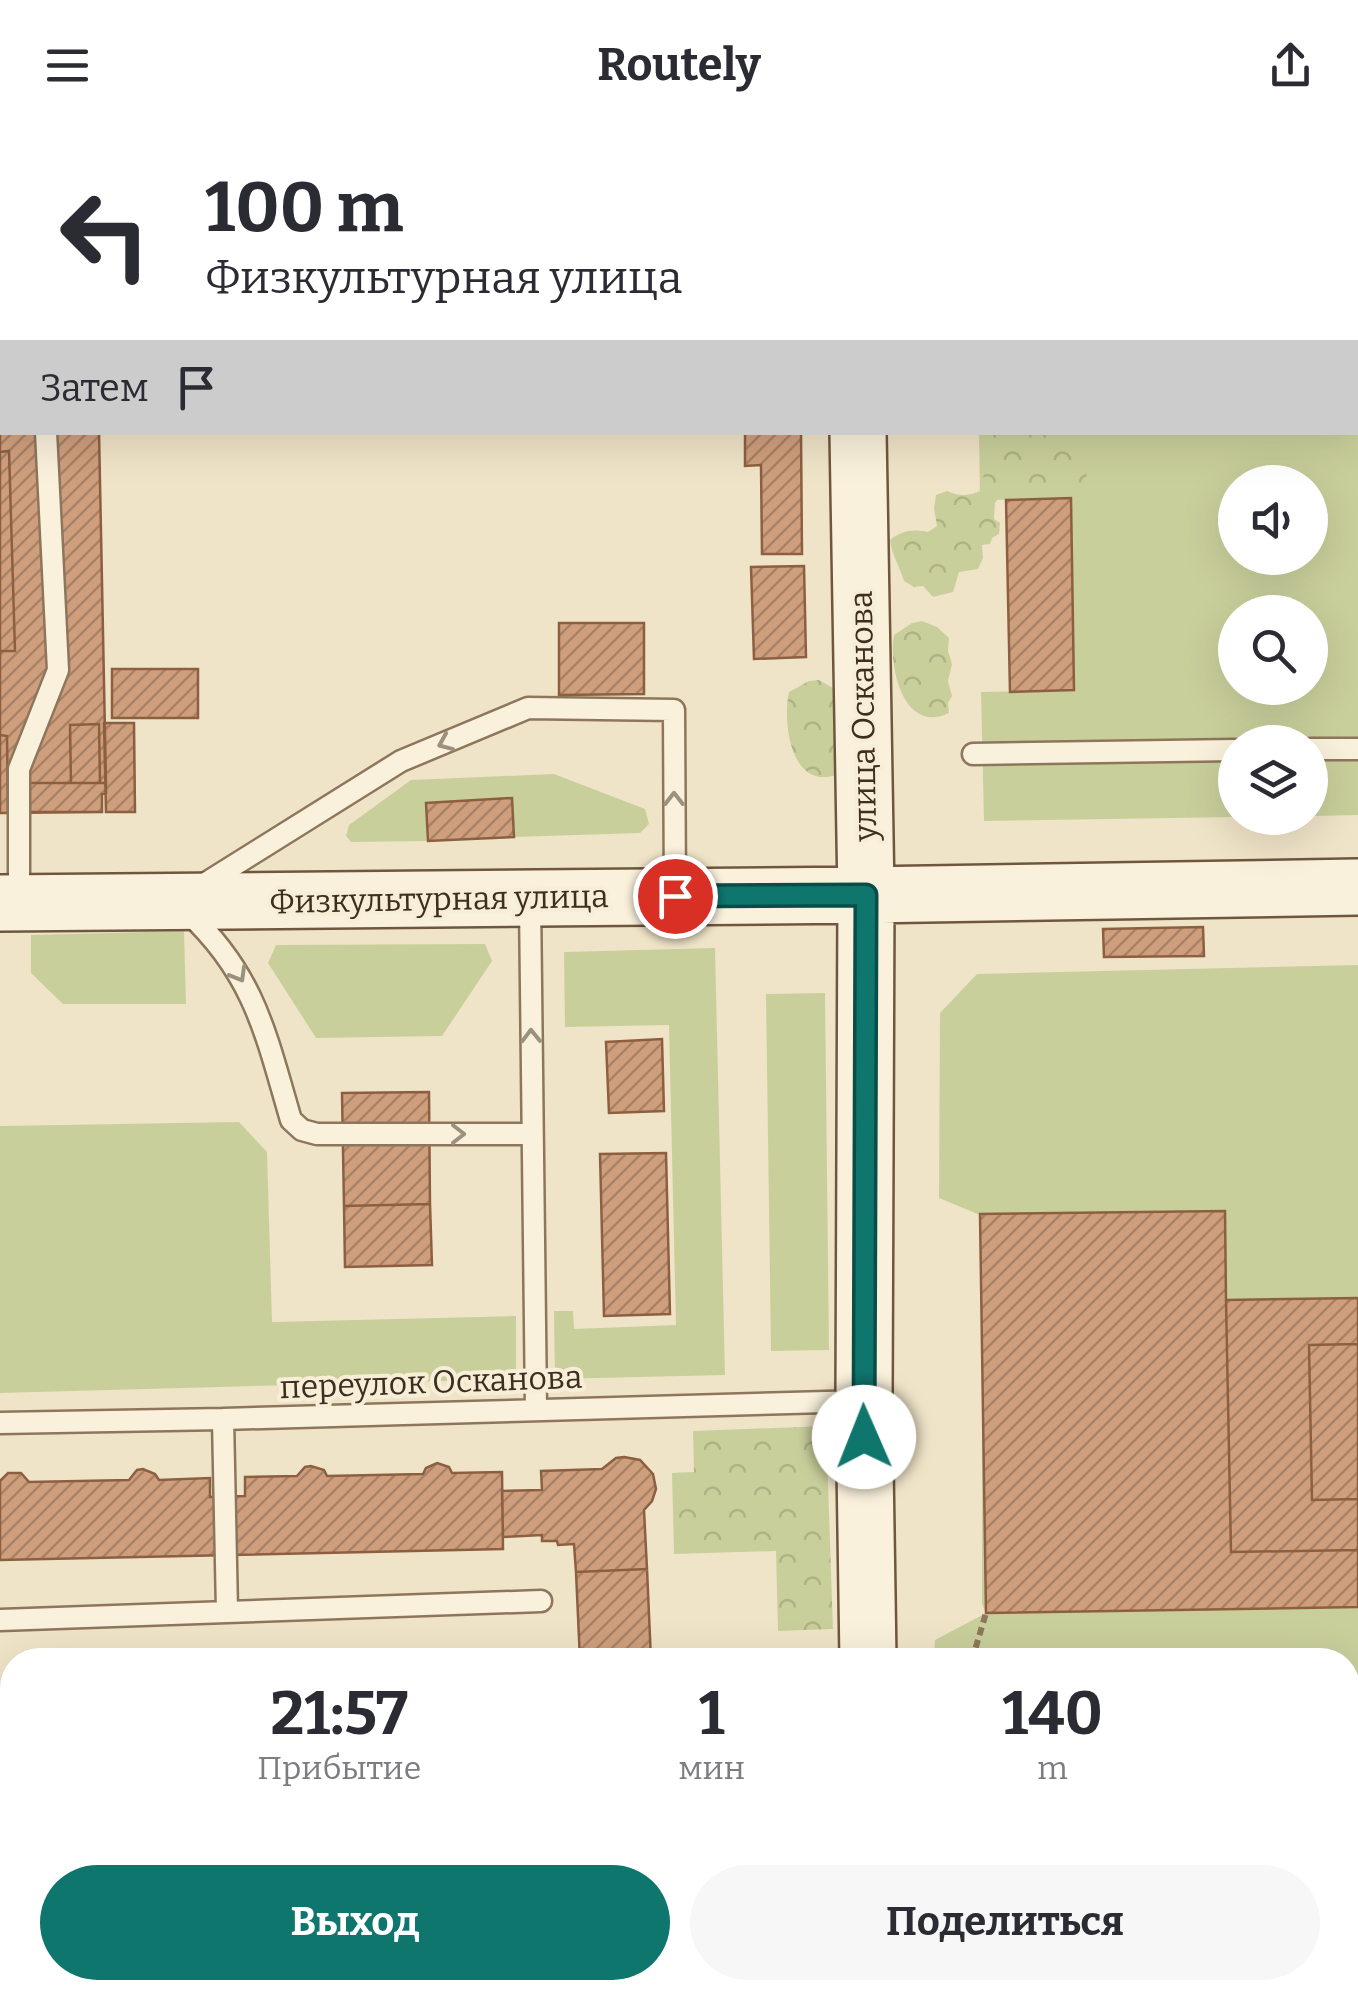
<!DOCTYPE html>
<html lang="ru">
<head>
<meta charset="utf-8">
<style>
	:root { --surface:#fff; --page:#f7f7f7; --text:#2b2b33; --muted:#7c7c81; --accent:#0f766e }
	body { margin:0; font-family:Bitter,serif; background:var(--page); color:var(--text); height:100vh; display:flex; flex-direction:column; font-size:38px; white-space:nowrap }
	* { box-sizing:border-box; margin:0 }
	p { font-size:32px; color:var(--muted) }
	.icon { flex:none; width:55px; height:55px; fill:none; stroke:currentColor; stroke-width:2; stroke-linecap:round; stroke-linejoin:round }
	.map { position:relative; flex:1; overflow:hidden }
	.details { position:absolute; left:0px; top:1518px; width:1360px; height:352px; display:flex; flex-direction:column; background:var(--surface); border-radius:40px 40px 0 0; box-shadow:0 10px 40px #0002 }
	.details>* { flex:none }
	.banner { position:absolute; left:0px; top:0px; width:1360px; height:305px; box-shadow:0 10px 40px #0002; background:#fff; color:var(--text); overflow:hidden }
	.fabs { position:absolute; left:1218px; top:335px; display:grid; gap:20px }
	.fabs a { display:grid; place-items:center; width:110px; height:110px; border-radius:50%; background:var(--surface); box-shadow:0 10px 40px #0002; font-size:50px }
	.pin { position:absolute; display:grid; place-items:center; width:85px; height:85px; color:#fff; margin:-42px; border:5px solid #fff; border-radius:50%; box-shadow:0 2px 10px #0007 }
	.me { position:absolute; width:110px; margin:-55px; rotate:359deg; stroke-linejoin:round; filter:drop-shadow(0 0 8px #0008) }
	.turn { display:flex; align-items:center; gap:35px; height:210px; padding:0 40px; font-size:45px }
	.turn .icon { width:130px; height:130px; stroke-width:2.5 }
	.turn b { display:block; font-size:70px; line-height:85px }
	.then { display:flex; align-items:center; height:95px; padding:0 40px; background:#0003; gap:20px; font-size:38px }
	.eta { display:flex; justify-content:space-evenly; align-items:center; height:170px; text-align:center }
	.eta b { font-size:60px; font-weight:700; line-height:70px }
	.action { display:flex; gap:20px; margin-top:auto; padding:20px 40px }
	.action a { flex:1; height:115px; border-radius:60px; background:var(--accent); color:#fff; font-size:40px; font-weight:700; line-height:115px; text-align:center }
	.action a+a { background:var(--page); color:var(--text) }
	header { display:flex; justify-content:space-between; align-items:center; height:130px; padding:0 40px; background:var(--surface); font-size:45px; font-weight:700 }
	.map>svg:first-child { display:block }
</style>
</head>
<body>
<header><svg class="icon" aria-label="menu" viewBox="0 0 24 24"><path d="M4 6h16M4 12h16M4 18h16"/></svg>Routely<svg class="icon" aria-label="share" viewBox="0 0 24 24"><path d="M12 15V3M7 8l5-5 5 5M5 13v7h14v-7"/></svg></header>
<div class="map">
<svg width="1358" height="1868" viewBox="0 0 1358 1868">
	<defs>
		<pattern id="forest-crowns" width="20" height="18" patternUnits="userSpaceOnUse" patternTransform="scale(2.5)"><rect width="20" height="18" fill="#c9cf9b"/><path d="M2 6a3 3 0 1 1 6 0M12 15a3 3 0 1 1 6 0" fill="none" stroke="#aeb285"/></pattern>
		<pattern id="building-hatch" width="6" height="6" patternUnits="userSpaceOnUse" patternTransform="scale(2.5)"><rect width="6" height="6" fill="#cf9f7d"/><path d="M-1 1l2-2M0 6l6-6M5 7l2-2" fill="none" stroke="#a98266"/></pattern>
	</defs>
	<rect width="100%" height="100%" fill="#f0e4c8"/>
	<path fill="#c9cf9b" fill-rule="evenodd" d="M974,0H1358V685L1310,686V612H1235V687L984,691L981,562L1074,560L1071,369L980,370L979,303L1358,302V2H974ZM1235,352H1310V428H1235ZM1235,482H1310V558H1235Z
		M554,644L645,679L649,694L640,703L514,707L511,668L426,673L428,711L351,712L346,706L349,695L411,650Z
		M184,801L186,874H63L31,843V805Z
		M485,814L492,831L442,906L316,908L268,833L276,815Z
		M715,818L725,1245L555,1249L554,1181H573L574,1199L676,1195L669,895L565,897L564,822Z
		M1358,835V1868H916V1858H1348V1530H934L935,1510L986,1483L982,1474V1129L980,1085L939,1068L940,883L977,844Z
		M825,863L829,1220L771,1221L766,864Z
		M239,992L267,1022L272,1192L516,1186V1249L0,1263V996Z"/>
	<path fill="url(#forest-crowns)" d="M991,303H1073L1070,321L1086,335L1087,351L1053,365H1000L995,373L994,389L1000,393L999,404L992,408L990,414L982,415L983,428L978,439L959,442L953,462L933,467L923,456L914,457L904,451C900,437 892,426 890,410C903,400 912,399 928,402L937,396L934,378L936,365L947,361C960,367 972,366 984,359L983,350L985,335L994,329C996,319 991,312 991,303Z
		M922,491L937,497L949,508L948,521L952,534L948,551L952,566L948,573L949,583C904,605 888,537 894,505L912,493Z
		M819,550L833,558L845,569L838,644C791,663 782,592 789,562L809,551Z
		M826,1296L833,1499L778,1501L776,1421L674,1424L672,1343L694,1342L693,1301Z"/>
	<path fill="url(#building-hatch)" stroke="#8d5f41" stroke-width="2.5" d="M2,226V302H99L106,653V663L102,664V682L0,683V227Z
		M745,302H801L802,424H762L761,335L745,336Z
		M9,321L15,521H0V322Z
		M1071,368L1074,560L1010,562L1006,370Z
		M804,436L806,527L754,529L751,437Z
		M559,493H644V564L559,565Z
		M112,539H198V588H112Z
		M104,593H134L135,682H106Z
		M99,594L100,653H71L70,595Z
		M0,605L7,606L8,683H0Z
		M29,653H106V663L102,664V682H30Z
		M512,668L514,707L428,711L426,673Z
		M1203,797L1204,826L1104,827L1103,799Z
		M662,909L664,981L609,983L606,912Z
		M429,962L430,1074L344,1076L342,963Z
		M666,1023L670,1184L604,1186L600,1024Z
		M430,1074L432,1135L345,1137L344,1076Z
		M1225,1081L1226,1170L1358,1168V1477L986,1483L980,1084Z
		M1358,1168V1214L1309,1215L1312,1370L1358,1369V1420L1231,1422L1226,1170Z
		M624,1327L640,1330L653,1344L656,1359L652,1371L644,1380L647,1439L576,1442L574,1414L558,1415L557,1411H542V1405L503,1407L502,1361L542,1360L541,1341L602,1339L616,1328Z
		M437,1333L449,1337L452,1343L502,1342L503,1419L0,1430V1351L8,1343H21L29,1352L129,1350L137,1340L143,1339L155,1344L159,1350L210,1348V1367L245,1366V1347L297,1346L305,1337L311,1336L324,1340L327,1346L423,1344L426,1338Z
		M647,1439L651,1530H580L576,1442Z
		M194,1858H311V1868H195Z"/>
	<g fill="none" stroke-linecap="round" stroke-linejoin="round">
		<g stroke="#8d765c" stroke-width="25">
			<path id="lane" d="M1310,619H1358
				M973,624L1235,620
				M201,756L401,631L528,578L674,580L675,766
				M530,771L536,1279
				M19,773V639L58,540L46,302
				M187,782C255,845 266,905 291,990L302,1000L317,1004H532
				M223,1289L227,1481
				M0,1293L223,1289L863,1271
				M0,1490L541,1471"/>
		</g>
		<g stroke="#6f573f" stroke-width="60">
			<path id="secondary" d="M853,0V2
				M858,302L866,765L864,1271L868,1530
				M0,773L866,765L1358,757
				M874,1858V1868"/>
		</g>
		<path stroke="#8d765c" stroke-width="6" stroke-dasharray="8 5" stroke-linecap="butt" d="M911,1523L935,1522
			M755,1527L826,1525
			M972,1530L986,1483
			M973,1858V1868"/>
		<use href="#lane" stroke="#faf1dc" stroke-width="20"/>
		<use href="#secondary" stroke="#faf1dc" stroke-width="55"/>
	</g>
	<defs><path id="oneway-chevron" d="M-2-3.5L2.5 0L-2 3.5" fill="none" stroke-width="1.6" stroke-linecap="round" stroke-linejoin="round" transform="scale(2.5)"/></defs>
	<g stroke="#9c907e">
		<use href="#oneway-chevron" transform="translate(445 613) rotate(157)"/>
		<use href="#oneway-chevron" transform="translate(674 669) rotate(-90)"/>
		<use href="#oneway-chevron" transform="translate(239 845) rotate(60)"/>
		<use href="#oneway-chevron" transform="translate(531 906) rotate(-91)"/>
		<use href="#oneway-chevron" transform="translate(458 1004)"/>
	</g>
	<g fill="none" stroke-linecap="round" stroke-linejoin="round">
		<g stroke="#0a4d48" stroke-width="25">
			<path id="route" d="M675,766L866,765L864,1307"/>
		</g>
		<use href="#route" stroke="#0f766e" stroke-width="18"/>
	</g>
	<g text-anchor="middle" stroke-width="8" stroke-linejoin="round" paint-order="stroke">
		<g font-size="32" fill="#3d2e20" stroke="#f7eed8">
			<text transform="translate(863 586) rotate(-91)" y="11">улица Осканова</text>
			<text transform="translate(439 769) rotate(-1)" y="11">Физкультурная улица</text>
			<text transform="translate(431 1252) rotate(-2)" y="11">переулок Осканова</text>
		</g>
	</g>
</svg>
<div class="fabs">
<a><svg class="icon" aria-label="sound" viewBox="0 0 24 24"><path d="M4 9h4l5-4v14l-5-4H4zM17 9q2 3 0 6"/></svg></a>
<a><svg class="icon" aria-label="search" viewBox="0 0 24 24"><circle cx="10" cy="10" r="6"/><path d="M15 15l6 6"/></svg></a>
<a><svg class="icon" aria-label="layers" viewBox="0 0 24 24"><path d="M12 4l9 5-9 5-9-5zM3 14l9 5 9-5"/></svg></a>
</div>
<div class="pin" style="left:675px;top:766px;background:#d93025"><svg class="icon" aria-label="arrive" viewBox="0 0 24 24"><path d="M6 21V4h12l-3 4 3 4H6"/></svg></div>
<svg class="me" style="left:864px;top:1307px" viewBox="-20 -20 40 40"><circle r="19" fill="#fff"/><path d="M0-13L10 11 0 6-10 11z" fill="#0f766e"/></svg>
<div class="banner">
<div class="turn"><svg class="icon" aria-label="left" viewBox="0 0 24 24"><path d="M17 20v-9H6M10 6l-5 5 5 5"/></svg><div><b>100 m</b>Физкультурная улица</div></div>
<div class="then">Затем<svg class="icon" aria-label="arrive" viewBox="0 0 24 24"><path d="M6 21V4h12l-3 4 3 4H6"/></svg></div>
</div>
<section class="details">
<div class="eta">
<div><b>21:57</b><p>Прибытие</p></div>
<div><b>1</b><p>мин</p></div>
<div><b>140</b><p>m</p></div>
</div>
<div class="action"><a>Выход</a><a>Поделиться</a></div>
</section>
</div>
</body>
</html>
